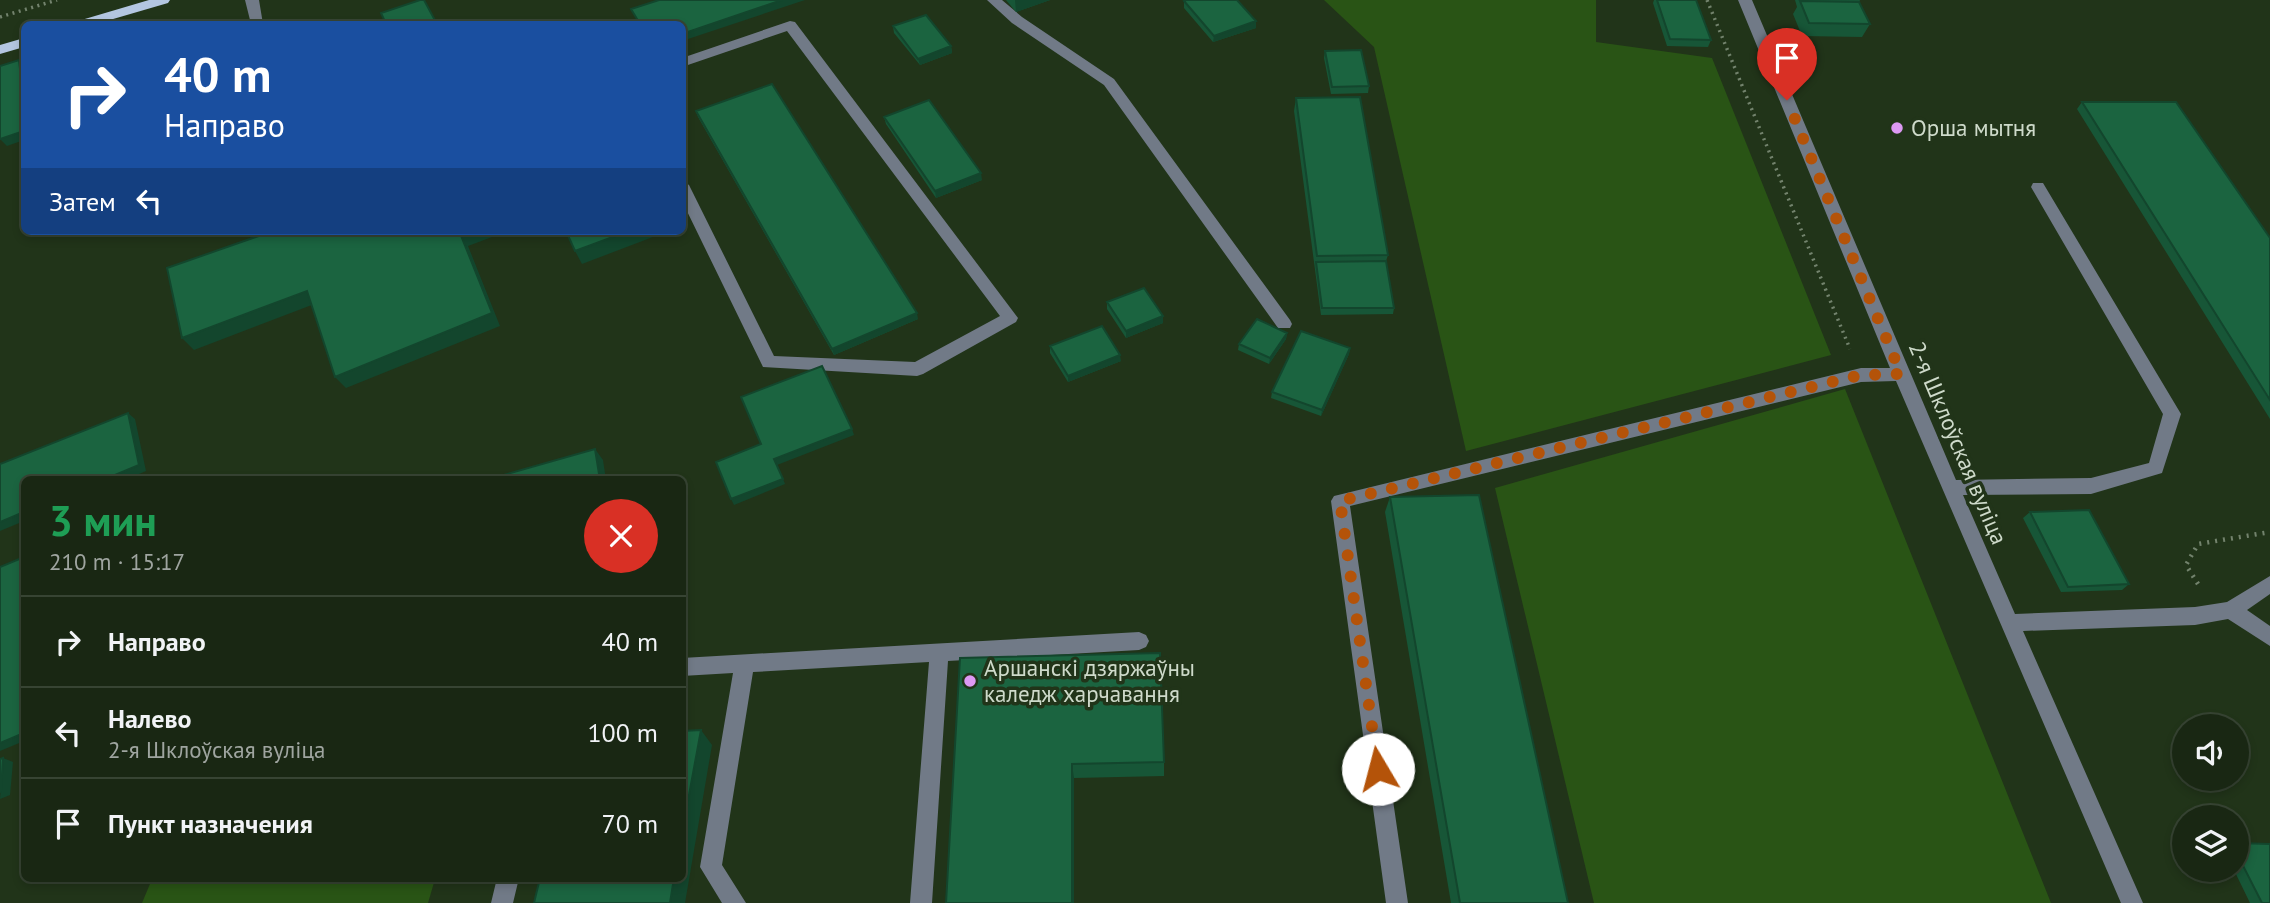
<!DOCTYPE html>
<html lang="ru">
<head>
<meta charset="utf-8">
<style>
	:root { --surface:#192713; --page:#222f1c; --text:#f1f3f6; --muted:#9fa5a0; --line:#374433 }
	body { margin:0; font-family:"PT Sans",sans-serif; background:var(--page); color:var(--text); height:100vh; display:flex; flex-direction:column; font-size:26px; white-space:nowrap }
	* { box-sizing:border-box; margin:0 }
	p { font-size:23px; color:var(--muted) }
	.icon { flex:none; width:38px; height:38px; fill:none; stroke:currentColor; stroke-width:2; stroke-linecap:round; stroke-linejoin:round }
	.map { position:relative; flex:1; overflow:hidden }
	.side { position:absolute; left:21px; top:476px; width:665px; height:406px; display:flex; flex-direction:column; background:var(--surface); border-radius:10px; box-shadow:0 4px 10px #0003,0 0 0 2px var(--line) }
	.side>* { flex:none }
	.banner { position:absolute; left:21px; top:21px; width:665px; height:214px; border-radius:10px; box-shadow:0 4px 10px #0003,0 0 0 2px var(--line); background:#1a4fa0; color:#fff; overflow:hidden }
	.fabs { position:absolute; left:2172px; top:714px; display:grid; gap:14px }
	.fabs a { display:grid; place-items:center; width:77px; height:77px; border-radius:50%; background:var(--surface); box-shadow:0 4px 10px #0003,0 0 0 2px var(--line); font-size:35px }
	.pin { position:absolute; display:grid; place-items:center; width:60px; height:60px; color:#fff; margin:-72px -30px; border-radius:50% 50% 50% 0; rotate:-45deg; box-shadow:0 0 7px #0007 }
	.pin .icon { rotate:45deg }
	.me { position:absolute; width:77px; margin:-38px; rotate:352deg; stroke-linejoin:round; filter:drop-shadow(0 0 5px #0008) }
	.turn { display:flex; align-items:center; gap:24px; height:147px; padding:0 28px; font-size:32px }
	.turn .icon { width:91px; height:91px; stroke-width:2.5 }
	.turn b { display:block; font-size:49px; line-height:60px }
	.then { display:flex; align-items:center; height:66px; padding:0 28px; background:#0003; gap:14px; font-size:26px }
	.round { display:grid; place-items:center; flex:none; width:74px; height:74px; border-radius:37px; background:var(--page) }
	.headline { display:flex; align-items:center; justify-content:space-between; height:119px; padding:0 28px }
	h1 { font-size:42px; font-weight:700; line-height:52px; color:#1e9e55 }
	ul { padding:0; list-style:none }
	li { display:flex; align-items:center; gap:21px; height:91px; padding:0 28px; border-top:2px solid var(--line) }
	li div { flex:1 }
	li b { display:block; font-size:26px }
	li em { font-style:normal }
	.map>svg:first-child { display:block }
</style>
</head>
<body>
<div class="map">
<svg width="2270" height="903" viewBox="0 0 2270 903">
	<rect width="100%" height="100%" fill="#213419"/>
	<path fill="#295415" d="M1324,0H1596V42L1712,58L1831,355L1466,451L1374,47Z
		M1845,389L2051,903H1594L1495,488Z
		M152,879V878L435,879L428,903H142Z"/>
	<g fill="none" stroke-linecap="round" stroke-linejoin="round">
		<path stroke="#73836d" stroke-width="3.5" stroke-dasharray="2 4.5" stroke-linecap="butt" d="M1707,0L1850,349
			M0,17L57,0"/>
		<path stroke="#73836d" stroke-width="4.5" stroke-dasharray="2 6" stroke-linecap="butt" d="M2198,584L2186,565L2198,544L2270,532"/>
		<path fill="#717a87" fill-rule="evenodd" d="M245,0H259L263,24H251Z
			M987,0H1002L1022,17L1114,79L1290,320L1292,324L1290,328H1278L1104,85L1012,23Z
			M1738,0H1752L1956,480L2091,478L2149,463L2163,414L2031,187L2033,183H2043L2181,414L2162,473L2091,494L1963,495L2015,614L2195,607L2227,602L2270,576V594L2247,610L2270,626V646L2228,619L2195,625L2023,631L2143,903H2121L1896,381L1861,382L1350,506L1408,903H1386L1331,501L1334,496L1861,368H1890Z
			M790,21L795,22L1018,318L1016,322L923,374L917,376L763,367L682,201V180L689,185L774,356L915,362L1000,316L787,31L682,67V58Z
			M1139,632L1146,635L1149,641L1146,647L1139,650L948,661L932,903H910L929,662L753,672L722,865L746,903H722L700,867L733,673L682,676V658Z
			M497,878H519L513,903H491Z"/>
		<path fill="#b3c6e1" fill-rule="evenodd" d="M149,0H170L168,3L96,24H76L78,21Z
			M24,38V47L0,54V45Z"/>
	</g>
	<path fill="#175637" d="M1006,0H1050L1016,12Z
		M1654,0H1696L1711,40L1708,47L1667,46L1653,3Z
		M1795,0H1860L1859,2L1870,24L1862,37L1802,36L1793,14L1797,7Z
		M1184,1L1256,28L1213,42L1184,8Z
		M893,26L951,46L952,53L920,65L894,33Z
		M1325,51L1369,86L1368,93L1331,94L1324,58Z
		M1296,98L1388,255L1386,261L1394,308L1393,314L1321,315L1294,111Z
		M2082,102L2270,238V419L2077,109Z
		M696,111L918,319L834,355L698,117Z
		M884,117L982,180L936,198L886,124Z
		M1107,302L1163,316V323L1126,338L1107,309Z
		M1287,333L1286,339L1269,364L1238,350L1239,344Z
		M1050,346L1121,361L1068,382L1050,353Z
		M1350,348L1349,354L1321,416L1271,398L1272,392Z
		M1390,497L1568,903H1451L1385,512Z
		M2030,512L2129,584L2122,590L2061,592L2023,518Z
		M960,658L1164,762V776L1074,778Z
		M2236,843L2270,903H2250L2234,870H2236Z"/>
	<path fill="#13462d" d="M782,0H805L682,41V34Z
		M1015,0H1050L1016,12Z
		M1256,21V28L1213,42L1214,36Z
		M951,46L952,53L920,65L918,59Z
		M19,60L24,67V104Z
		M24,131V140L7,146L0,139Z
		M981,173L982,180L936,198L935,191Z
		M466,231H508L468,246L500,326L346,388L335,377L460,233Z
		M629,231L666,232L582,264L575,251Z
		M307,291L317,303L194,350L182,338Z
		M917,313L918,319L834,355L832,349Z
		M1163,316V323L1126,338V331Z
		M1287,333L1286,339L1269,364L1270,358Z
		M1350,348L1349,354L1321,416L1322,410Z
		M1120,355L1121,361L1068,382V376Z
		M128,413L135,419L146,471L125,480H103Z
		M852,429L854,435L777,465L774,459Z
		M595,449L603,460L606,480H600Z
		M783,479L785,484L734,505L731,499Z
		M24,512V521L0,531V522Z
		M701,730L712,745L685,903H670L674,878H682V833Z
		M24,733V741L0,751V743Z
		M3,758L13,762L10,795L0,799Z
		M1072,764L1074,778V903H1072Z"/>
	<path fill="#1b6440" stroke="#13462d" stroke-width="2" d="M420,0H424L437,24H386L381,13Z
		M659,0H782L682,34V24H640L631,9Z
		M1186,0H1237L1256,21L1214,36L1184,1Z
		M1657,0H1696L1711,40L1670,39Z
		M1800,1L1859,2L1870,24L1809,23Z
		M926,15L951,46L918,59L893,26Z
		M1361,50L1369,86L1332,87L1325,51Z
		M19,60L24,104V103V131L0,139V66Z
		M772,84L917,313L832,349L696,111Z
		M1360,97L1388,255L1317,256L1296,98Z
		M929,100L981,173L935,191L884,117Z
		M2082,102H2176L2270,238V400Z
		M273,231H466L460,233L492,313L335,377L307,291L182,338L167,268Z
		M566,231H629L575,251Z
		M1386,261L1394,308H1322L1316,262Z
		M1144,288L1163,316L1126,331L1107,302Z
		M1257,319L1287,333L1270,358L1239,344Z
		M1102,326L1120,355L1068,376L1050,346Z
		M1301,331L1350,348L1322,410L1272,392Z
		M822,366L852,429L774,459L783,479L731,499L716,462L761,444L741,397Z
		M128,413L139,465L103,480H24V512L0,522V464Z
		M595,449L600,480H486Z
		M1479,495L1568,903H1460L1390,497Z
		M2089,510L2129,584L2068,587L2030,512Z
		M24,557V733L0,743V567Z
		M1160,653L1164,762L1072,764V903H946L960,658Z
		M701,730L682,833V731Z
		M3,758L1,791L0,792V759Z
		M2236,843L2270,844V903H2262L2236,852Z
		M540,878H674L670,903H534Z"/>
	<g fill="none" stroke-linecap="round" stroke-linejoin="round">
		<path stroke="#b45309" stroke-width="12" stroke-dasharray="0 21.6" d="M1378,769L1340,501L1861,375L1901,374L1787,100"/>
	</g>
	<g fill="#dd99f3" stroke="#213419" stroke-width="2.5">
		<circle cx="1897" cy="128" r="7"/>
		<circle cx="970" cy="681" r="7"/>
	</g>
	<g text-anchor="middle" stroke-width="7" stroke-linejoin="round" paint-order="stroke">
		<g font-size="23" fill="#cedaca" stroke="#213419" text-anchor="start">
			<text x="1911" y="136">Орша мытня</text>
			<text x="984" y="676">Аршанскі дзяржаўны<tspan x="984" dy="26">каледж харчавання</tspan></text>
		</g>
		<g font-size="23" fill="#cedaca" stroke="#213419">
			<text transform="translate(1958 443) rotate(67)" y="8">2-я Шклоўская вуліца</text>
		</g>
	</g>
</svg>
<div class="fabs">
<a><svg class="icon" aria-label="sound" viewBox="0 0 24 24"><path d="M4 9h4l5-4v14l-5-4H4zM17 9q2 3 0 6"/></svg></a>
<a><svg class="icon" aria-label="layers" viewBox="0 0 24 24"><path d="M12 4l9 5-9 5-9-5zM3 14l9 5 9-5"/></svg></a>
</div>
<div class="pin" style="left:1787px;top:100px;background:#d93025"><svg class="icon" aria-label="arrive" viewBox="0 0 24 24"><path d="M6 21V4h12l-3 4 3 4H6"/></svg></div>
<svg class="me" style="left:1378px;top:769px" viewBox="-20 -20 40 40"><circle r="19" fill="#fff"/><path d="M0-13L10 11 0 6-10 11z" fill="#b45309"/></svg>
<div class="banner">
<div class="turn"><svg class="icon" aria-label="right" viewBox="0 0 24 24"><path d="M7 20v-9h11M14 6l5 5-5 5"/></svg><div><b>40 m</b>Направо</div></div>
<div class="then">Затем<svg class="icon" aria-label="left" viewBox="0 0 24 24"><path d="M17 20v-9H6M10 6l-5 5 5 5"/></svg></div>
</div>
<section class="side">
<div class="headline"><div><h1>3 мин</h1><p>210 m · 15:17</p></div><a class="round" style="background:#d93025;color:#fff"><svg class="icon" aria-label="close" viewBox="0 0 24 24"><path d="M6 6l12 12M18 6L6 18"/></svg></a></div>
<ul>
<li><svg class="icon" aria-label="right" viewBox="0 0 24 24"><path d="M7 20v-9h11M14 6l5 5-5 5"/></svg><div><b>Направо</b></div><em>40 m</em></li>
<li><svg class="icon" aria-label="left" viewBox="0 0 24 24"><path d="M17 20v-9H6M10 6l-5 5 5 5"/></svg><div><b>Налево</b><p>2-я Шклоўская вуліца</p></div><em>100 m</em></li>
<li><svg class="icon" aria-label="arrive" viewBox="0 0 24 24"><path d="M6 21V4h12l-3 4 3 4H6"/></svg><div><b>Пункт назначения</b></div><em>70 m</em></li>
</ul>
</section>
</div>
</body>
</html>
